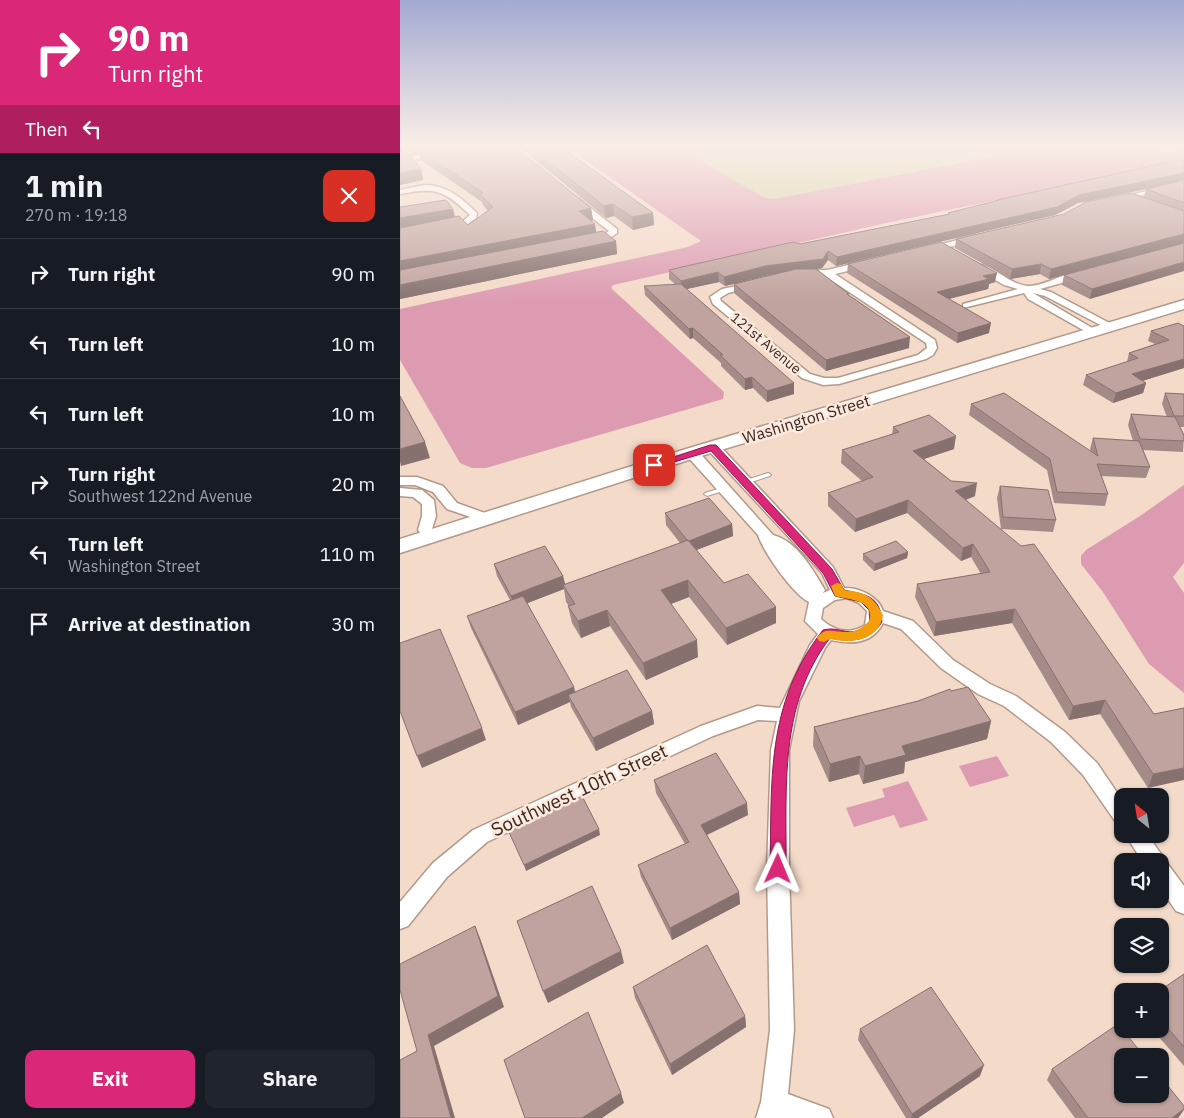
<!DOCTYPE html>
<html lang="en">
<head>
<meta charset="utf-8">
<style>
	:root { --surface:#171b24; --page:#20242c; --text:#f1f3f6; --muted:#9ea1a6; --line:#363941; --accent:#db2777 }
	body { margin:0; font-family:"IBM Plex Sans",sans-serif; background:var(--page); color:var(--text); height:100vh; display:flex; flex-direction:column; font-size:19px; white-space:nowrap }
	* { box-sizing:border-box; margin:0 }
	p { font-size:16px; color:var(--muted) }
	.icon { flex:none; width:28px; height:28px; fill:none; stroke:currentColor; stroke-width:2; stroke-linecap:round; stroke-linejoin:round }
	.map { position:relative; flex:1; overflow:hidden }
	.drawer { display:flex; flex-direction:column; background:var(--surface); width:400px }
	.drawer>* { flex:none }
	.guide { background:#db2777; color:#fff; overflow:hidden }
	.needle { width:32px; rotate:330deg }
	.buttons { position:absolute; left:714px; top:788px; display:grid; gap:10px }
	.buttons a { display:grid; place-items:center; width:55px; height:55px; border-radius:10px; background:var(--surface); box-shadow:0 1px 4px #0004; font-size:25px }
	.pin { position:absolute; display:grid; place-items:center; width:42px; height:42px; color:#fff; margin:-21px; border-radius:10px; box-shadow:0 2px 8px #0006 }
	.me { position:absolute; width:55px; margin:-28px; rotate:1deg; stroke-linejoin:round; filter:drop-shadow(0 0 4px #0008) }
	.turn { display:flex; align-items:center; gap:18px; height:105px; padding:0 25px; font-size:22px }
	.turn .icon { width:65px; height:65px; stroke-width:2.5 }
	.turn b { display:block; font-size:35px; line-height:42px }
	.then { display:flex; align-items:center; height:48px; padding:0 25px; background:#0003; gap:10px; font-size:19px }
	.round { display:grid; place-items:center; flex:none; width:52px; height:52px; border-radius:10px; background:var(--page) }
	.head { display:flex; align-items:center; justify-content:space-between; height:85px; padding:0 25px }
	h1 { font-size:30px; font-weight:800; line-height:38px }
	.primary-button { display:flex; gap:10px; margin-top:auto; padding:10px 25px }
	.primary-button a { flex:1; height:58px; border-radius:10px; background:var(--accent); color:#fff; font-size:20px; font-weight:800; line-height:58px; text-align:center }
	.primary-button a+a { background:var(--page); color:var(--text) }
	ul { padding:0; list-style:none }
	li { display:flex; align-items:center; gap:15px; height:70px; padding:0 25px; border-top:1px solid var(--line) }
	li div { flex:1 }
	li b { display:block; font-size:19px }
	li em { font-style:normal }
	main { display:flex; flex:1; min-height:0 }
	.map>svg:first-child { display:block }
</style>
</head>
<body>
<main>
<section class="drawer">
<div class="guide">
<div class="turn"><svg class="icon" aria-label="right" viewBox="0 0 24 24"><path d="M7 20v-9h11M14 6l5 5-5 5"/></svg><div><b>90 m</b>Turn right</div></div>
<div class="then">Then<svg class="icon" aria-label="left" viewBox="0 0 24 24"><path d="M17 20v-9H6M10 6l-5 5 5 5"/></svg></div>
</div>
<div class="head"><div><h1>1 min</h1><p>270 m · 19:18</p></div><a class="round" style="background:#d93025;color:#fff"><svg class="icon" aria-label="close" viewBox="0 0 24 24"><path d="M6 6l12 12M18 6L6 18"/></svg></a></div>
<ul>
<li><svg class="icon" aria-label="right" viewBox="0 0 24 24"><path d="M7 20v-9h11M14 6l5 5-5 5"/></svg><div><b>Turn right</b></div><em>90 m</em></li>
<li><svg class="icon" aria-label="left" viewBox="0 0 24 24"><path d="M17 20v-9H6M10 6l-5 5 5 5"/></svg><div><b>Turn left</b></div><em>10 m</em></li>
<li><svg class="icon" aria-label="left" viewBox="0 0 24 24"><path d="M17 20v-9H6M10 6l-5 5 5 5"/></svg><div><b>Turn left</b></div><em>10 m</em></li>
<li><svg class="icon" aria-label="right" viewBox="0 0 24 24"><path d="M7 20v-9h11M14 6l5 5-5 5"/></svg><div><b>Turn right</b><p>Southwest 122nd Avenue</p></div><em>20 m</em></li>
<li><svg class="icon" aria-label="left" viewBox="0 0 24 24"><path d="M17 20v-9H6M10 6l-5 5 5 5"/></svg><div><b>Turn left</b><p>Washington Street</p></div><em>110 m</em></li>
<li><svg class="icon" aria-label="arrive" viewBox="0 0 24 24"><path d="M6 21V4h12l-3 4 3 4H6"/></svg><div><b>Arrive at destination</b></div><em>30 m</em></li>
</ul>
<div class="primary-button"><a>Exit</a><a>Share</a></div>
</section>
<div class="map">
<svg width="784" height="1118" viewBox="0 0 784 1118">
	<rect width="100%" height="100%" fill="#f4dac9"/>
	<path fill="#d1d5a4" d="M275,146H647L374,199L365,198Z"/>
	<path fill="#dc9bb1" d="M165,146H275L365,198L374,199L647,146H745L768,153L784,149V161L491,222L213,285L211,288L324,392L323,399L86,468H72L60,463L0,360V309L288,247L301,241Z
		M784,485V563L773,577L784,593V693L749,664L703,592L681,564V556L686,550L740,516Z
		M597,756L609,776L570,787L559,766Z
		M508,781L528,820L500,828L494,815L454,827L446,808L485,797L482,789Z"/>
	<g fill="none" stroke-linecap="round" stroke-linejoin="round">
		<g stroke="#b2998a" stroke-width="2">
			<path id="lane" d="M368,473L370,474L371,475L370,476L345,484L342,482L343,481Z
				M324,487L326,488L327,489L326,490L307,496L304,494L305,493Z"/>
		</g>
		<g stroke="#b2998a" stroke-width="3">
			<path id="street" d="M60,146H75L0,163V159Z
				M784,182V186L717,201L713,199Z
				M24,185C48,185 61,198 77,213L76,218L65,226L44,229V225L63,221L70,215C44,190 35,187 0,194V190Z
				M173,199H179L217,229V233L205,242L187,244V240L199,238L209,231L173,203Z
				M576,235L580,238L579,240L528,252L524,249Z
				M466,261L471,264L469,266L435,274L535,340L537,348L533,355L526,359L439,384L423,385L402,378L313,304L310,297L322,289L357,282V286L328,293L320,298L321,301L410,374L424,378H438L518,355L527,348L526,343L425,276H400L395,273L400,270H427Z
				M576,265C591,262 611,287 630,286C648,285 669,269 687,272V276L640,289L651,292L717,327L712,330L708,329L645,296L633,293L699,332L698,334H690L628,299L624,293L563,308V304L618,289L604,285L576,269Z
				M313,443L318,444L433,567L444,588C459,587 479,597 483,611L513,621L553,660L590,684L616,696L665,732L697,763L722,800V824L715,821L683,775L651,742L604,706L578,694L541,668L501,629L483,623C473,643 452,645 431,640L425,648L399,701L389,750V869L394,1030L388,1094L429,1109L433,1118H356L361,1102L370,1030L367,869L371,750L377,721L358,720L313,736L87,842L47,877L8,926L0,929V902L33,863L73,830L301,726L357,706L380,708L410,645L418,634L405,621L409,602C393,594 364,553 358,535L287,456L286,453L287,450H297L373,535C397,541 413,570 425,590L423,593L430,590L422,573L308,450L307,447L308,444ZM447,598L459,603L467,611L465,625C451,635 434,631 421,619L423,608L435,600Z
				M0,477H17L43,486L57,503L93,516L95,519L88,523L47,509L33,492L15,485H0Z
				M0,488L22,490L34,500L36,516L32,529L38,537L36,540H26L18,530L22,516V504L13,497L0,496Z
				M725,834H747L761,854L764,862L767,863L784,886V914L776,911L760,888V861H742Z"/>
		</g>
		<g stroke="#b2998a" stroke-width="3">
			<path id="secondary" d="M784,300V309L298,457L0,553V539L286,449Z"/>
		</g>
		<use href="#lane" fill="#fff" fill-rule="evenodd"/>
		<use href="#street" fill="#fff" fill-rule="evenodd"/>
		<use href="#secondary" fill="#fff" fill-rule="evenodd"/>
	</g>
	<path fill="#a58b88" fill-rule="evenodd" d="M0,146H114L191,208L193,220L191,221L196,232L216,241L217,254L0,299V207L55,217L68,225L88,211L83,205L82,202L21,160L19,153L13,154L2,147L3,153L21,169L23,180L0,185Z
		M118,146H160L253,213L254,225L233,230L214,216L206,218Z
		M784,161V243L649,279L640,274L610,279L555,248L556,239L744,197L746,189L760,186L678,203L655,215L436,266L428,260L422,268L417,269L449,296L509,348L426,371L334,293V284L325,286L319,282L287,289L394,394L367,402L353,388L345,390L321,366V363L293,338L290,339L245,295L244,286L275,284L269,279V270L548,214V213L596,201L597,200ZM374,275L340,282L365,276Z
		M784,243L690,299L662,285L664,275Z
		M448,264L595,282L589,284L588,289L549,299L589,333L557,343L447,273Z
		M784,326V368L742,381L746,383L743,393L713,403L683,385L686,375L727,362L729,353L755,344L748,341L751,331Z
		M765,393L784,394V427H780L784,435L783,452L743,450L750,467L746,478L701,476L708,494L705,506L654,503L647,470L569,415L571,404L691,451L690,449L693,438L733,441L728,425L731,414L767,417L762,404Z
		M493,427L554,449L524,459L551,481L575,496L566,500L754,714L784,708L748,788L700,714L669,720L612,623L534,636L515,597L517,584L581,574L571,557L561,561L507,513L455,532L428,506V493L462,481L441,463L442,450L492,435Z
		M600,486L656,520L653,532L601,529L597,498Z
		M265,513L332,524L333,536L296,550L324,583L376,607V623L327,645L289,597L271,604L298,657L246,680L210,626L181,638L172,623L168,606H169L166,602L164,589L127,603L175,692L252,711L254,724L196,751L171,707L170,702L118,725L71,628L67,616L110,600L97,576L94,564L163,576L165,584L280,543L266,525Z
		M508,552L507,558L474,571L463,560V554Z
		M551,691L591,721L587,739L505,762L504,773L463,784L459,774L429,782L413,746L414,727L518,701Z
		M254,780L348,815L307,835L339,892L340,904L272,940L241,877L238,865L285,844L256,793Z
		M784,974V1066L752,1029H760V991Z
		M233,987L345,1016L346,1027L272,1075L235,998Z
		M460,1029L580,1076L518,1118H506L458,1040Z
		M652,1069L784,1106V1110L778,1118H675L647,1080Z"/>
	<path fill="#86716f" d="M0,146H2L4,156L0,157Z
		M11,146H49L18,149L19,153L13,154Z
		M21,169L23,180L0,185V173Z
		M784,173V181L678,203L655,215L436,266L437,257L679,195Z
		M213,204L214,216L206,218L204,206Z
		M191,208L193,220L181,223L179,211Z
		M53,209L56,220L0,231V218Z
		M253,213L254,225L233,230L232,217Z
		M195,224L197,236L0,275V261Z
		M784,234V243L649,279L651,269Z
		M216,241L217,254L0,299V285Z
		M428,251V260L422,268L365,276L325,286L324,277L365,266Z
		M784,262V271L690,299L692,289Z
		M641,264L640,274L610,279L612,269Z
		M318,272L319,282L282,290L281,281Z
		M597,273L595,282L589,284L588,289L536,302L537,292L583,276Z
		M591,323L589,333L557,343L558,333Z
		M293,328V338L290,339L289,329Z
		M510,337L509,348L426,371V360Z
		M784,359V368L729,385L732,374Z
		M352,377L353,388L345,390V379Z
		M394,383V394L367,402V391Z
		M746,383L743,393L713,403L716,393Z
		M556,436L554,449L512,463L513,451Z
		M25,442L30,458L1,466L0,462V449Z
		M577,483L575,496L554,504L555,491Z
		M508,500L507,513L455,532L456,519Z
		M332,524L333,536L289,553L288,541Z
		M573,544L571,557L561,561L563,548Z
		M508,552L507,558L474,571L475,564Z
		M163,576L166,588L163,585L164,589L115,608L111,596Z
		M288,580L289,597L263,607L261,590Z
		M376,607V623L327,645L326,628Z
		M615,609L612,623L534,636L536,622Z
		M207,610L210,626L181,638L178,621Z
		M297,640L298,657L246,680L243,663Z
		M174,687L177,699L168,695L170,702L118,725L115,712Z
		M705,700L700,714L669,720L673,706Z
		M252,711L254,724L196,751L193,738Z
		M591,721L587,739L505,762L504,773L463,784L465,766L502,746Z
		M82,728L86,740L22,768L17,756Z
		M460,756L459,774L429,782L430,764Z
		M784,768V780L748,788L753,774Z
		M347,803L348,815L302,837L301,825Z
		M199,829L200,835L126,871L124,865Z
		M339,892L340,904L272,940L270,928Z
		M75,926L80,938L104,1007L34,1046L55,1118H51L28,1035Z
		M221,951L224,963L148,1003L143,991Z
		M345,1016L346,1027L272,1075L270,1064Z
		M584,1065L580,1076L518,1118H511L512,1114Z
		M221,1093L224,1103L202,1118H182Z
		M784,1109L778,1118H772Z"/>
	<path fill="#c0a29e" stroke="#86716f" d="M32,146H114L191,208L179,211L195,224L0,261V228L59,216L68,225L93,207L80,194L83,193L18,149Z
		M129,146H160L253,213L232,217L213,204L204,206Z
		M7,152L21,169L0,173V153Z
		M779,160L784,161V173L679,195L657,207L437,257L428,251L423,259L365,266L324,277L318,272L281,281L269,270L393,242L400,244L550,214L548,213L599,200H597Z
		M784,180V203L746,189Z
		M731,193L784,211V234L651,269L641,264L612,269L556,239L664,214L686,202Z
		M46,200L53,209L0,218V207Z
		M203,231L216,241L0,285V270Z
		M541,242L597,273L583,276L589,279L537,292L591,323L558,333L448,264Z
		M784,243V262L692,289L664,275Z
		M396,269H416L449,294H447L510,337L426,360L334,284Z
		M281,284L394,383L367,391L352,377L345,379L320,355H323L293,328L289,329L244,286Z
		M778,323L784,326V359L732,374L746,383L716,393L686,375L738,358L729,353L769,340L751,331Z
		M604,393L698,456L693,438L739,441L750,467L697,464L708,494L657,492L650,459L571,404Z
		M765,393L784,394V416H774Z
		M0,396L25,442L0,449Z
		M731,414L775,417L784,435V441L740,439Z
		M529,415L556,436L513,451L551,481L577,483L555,491L621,546L634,544L754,714L784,708V768L753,774L705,700L673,706L615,609L536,622L517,584L590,572L573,544L563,548L508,500L456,519L428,493L473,477L442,450L499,432L493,427Z
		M600,486L648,490L656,520L603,517Z
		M309,498L332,524L289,541L287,540L265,513Z
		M288,540L324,583L348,574L376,607L326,628L288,580L261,590L297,640L243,663L207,610L178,621L168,606L175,604L163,585Z
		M496,541L508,552L475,564L463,554Z
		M145,546L163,576L111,596L94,564Z
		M123,596L174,687L115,712L67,616Z
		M40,629L82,728L17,756L0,711V643Z
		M227,670L252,711L193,738L168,695Z
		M568,687L591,721L502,746L506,755L465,766L460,756L430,764L414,727L518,701L550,689L551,691Z
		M316,753L347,803L301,825L339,892L270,928L238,865L289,842L254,780Z
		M182,796L199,829L124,865L108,830Z
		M192,886L221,951L143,991L117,921Z
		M75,926L98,996L28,1035L51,1118H0V1060L17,1051L0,990V964Z
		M307,945L345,1016L270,1064L233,987Z
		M784,974V1047L760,1019V991H759Z
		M531,987L584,1065L512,1114L460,1029Z
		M188,1012L221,1093L182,1118H125L104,1060Z
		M718,1024L744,1056H722V1094H760V1076L784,1106V1109L772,1118H688L652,1069Z"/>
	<linearGradient id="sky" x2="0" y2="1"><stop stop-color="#a3aad2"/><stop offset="0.48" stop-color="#faeee7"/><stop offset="1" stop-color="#faeee7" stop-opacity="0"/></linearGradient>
	<rect width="784" height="303" fill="url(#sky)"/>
	<path fill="#db2777" stroke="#8e194d" d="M310,445H316L432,569L444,590C466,595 480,595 482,622C469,642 451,642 430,638C378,706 387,789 386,869L383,874L378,876L372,874L370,869C372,782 365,704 423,630C443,625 451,642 470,621L469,610L461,602L435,596L423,573L311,451L254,468L249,465Z"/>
	<path fill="#f59e0b" d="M437,583L441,584L444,590C465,592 473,596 483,615C479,641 450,644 430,639L424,642L419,641L417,638C429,619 447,646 470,620C473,599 449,600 435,596L431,586Z"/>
	<g text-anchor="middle" stroke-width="5" stroke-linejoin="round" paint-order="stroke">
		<g font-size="14" fill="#342a24" stroke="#fde8db">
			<text transform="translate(366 343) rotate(40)" y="5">121st Avenue</text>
		</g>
		<g font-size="16" fill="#342a24" stroke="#fde8db">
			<text transform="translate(406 419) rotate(-17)" y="6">Washington Street</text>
		</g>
		<g font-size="19" fill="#342a24" stroke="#fde8db">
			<text transform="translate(179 790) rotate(-25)" y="7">Southwest 10th Street</text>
		</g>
	</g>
</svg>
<div class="buttons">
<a><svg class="needle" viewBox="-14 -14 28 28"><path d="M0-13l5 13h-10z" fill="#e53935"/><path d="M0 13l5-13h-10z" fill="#9ea1a6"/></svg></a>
<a><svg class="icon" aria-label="sound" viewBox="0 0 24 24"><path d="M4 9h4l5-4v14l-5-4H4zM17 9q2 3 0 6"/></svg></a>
<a><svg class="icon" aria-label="layers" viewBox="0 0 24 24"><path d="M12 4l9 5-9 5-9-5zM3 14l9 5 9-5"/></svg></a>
<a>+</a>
<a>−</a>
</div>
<div class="pin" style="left:254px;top:465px;background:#d93025"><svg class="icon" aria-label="arrive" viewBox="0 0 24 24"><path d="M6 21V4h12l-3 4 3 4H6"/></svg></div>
<svg class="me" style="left:378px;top:869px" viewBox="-20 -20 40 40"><path d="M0-17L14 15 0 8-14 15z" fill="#db2777" stroke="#fff" stroke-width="4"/></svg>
</div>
</main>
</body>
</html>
